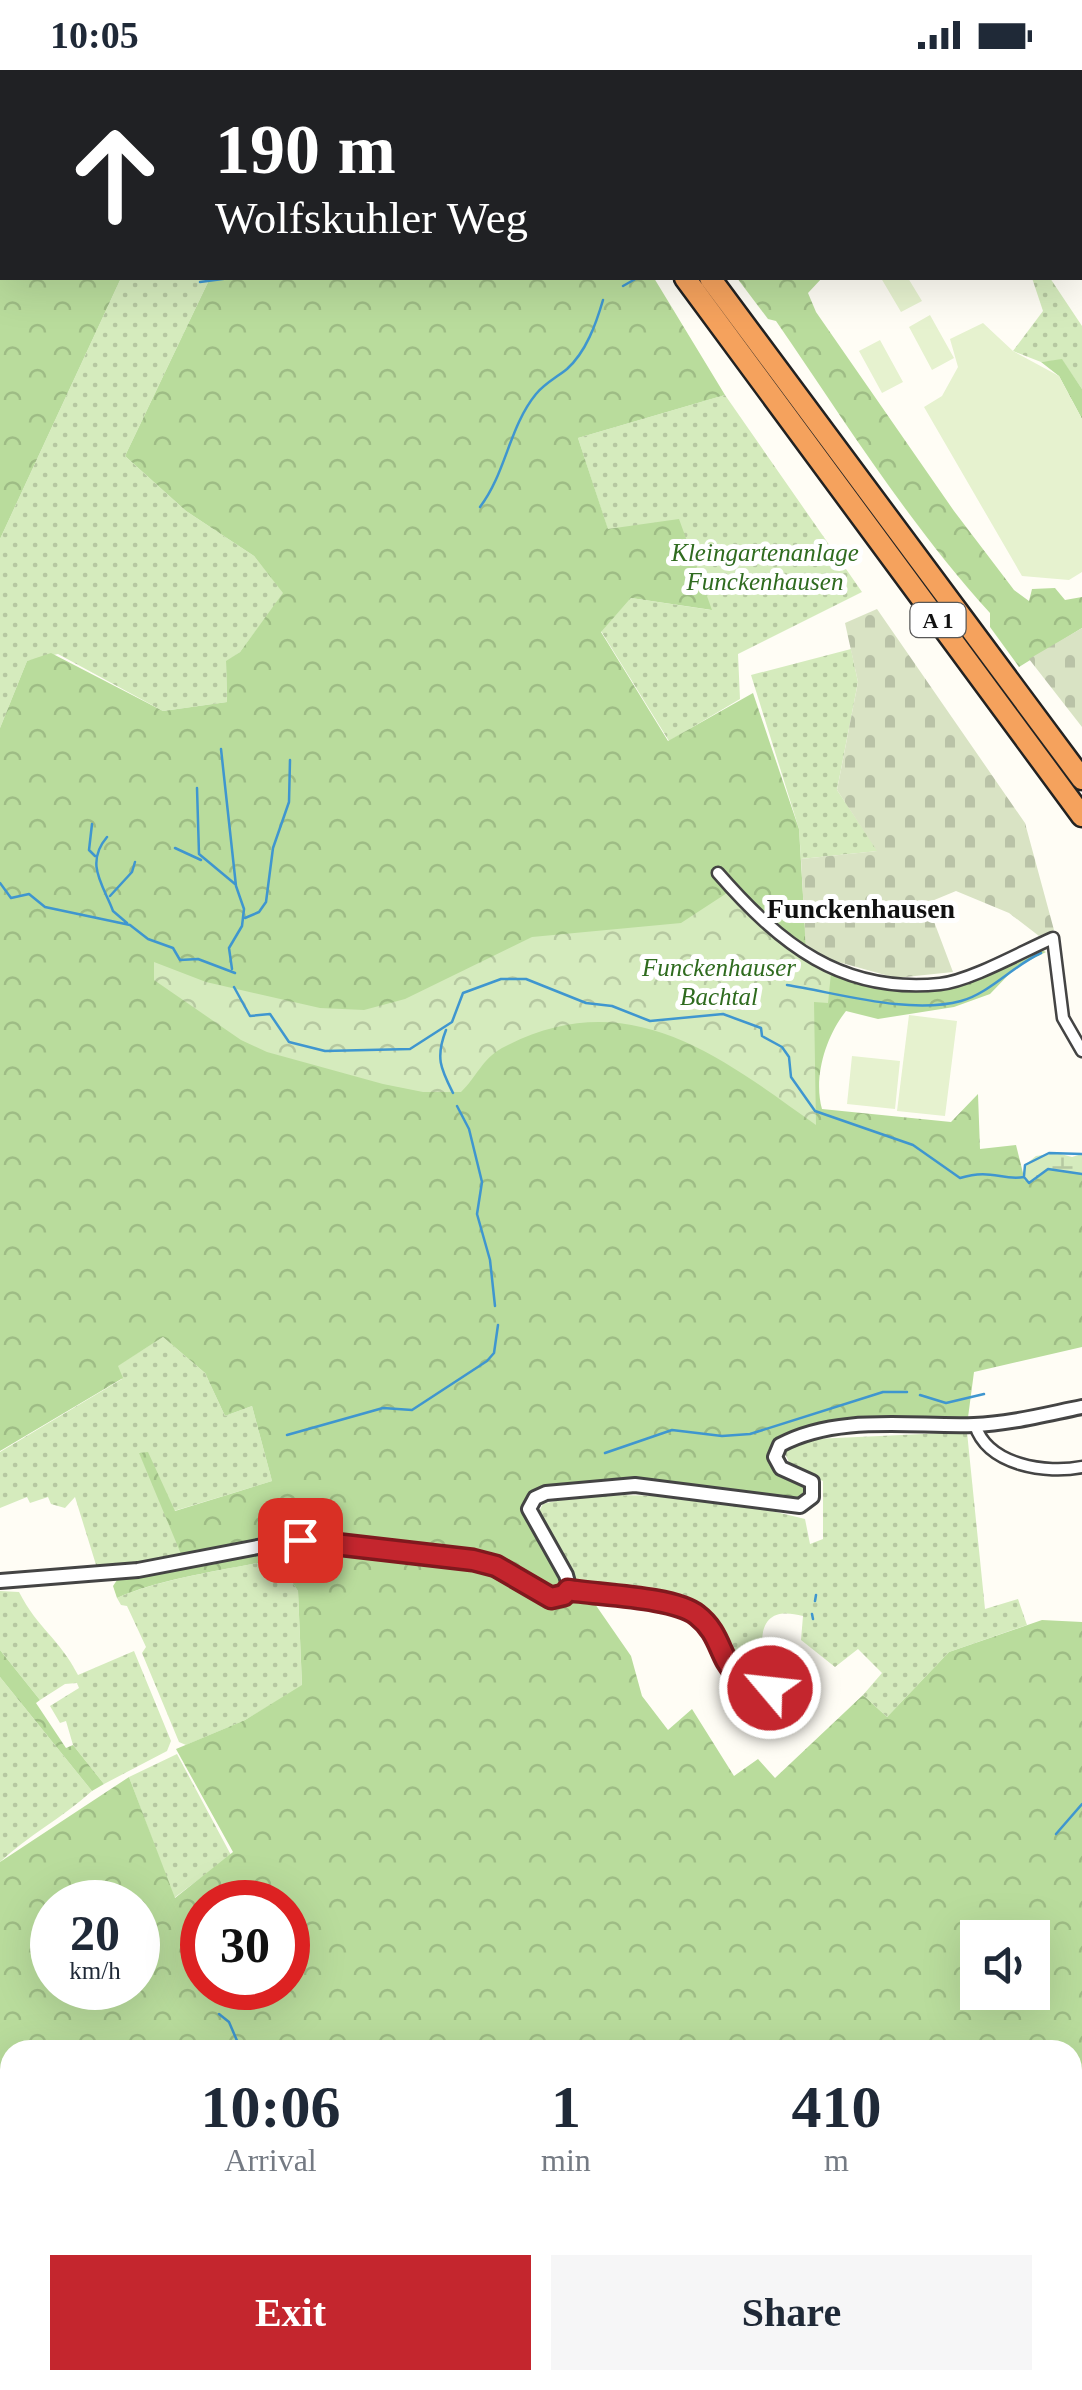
<!DOCTYPE html>
<html lang="en">
<head>
<meta charset="utf-8">
<style>
	:root { --surface:#fff; --page:#f6f6f7; --text:#1f2937; --muted:#747a83; --accent:#c4262e }
	body { margin:0; font-family:"Times New Roman",serif; background:var(--page); color:var(--text); height:100vh; display:flex; flex-direction:column; font-size:38px; white-space:nowrap }
	* { box-sizing:border-box; margin:0 }
	p { font-size:32px; color:var(--muted) }
	.icon { flex:none; width:55px; height:55px; fill:none; stroke:currentColor; stroke-width:2; stroke-linecap:round; stroke-linejoin:round }
	.map { position:relative; flex:1; overflow:hidden }
	.side { position:absolute; left:0px; top:1970px; width:1082px; height:350px; display:flex; flex-direction:column; background:var(--surface); border-radius:30px 30px 0 0; box-shadow:0 10px 40px #0002 }
	.side>* { flex:none }
	.guide { position:absolute; left:0px; top:0px; width:1082px; height:210px; box-shadow:0 10px 40px #0002; background:#202124; color:#fff; overflow:hidden }
	.fabs { position:absolute; left:960px; top:1850px; display:grid; gap:20px }
	.fabs a { display:grid; place-items:center; width:90px; height:90px; border-radius:0px; background:var(--surface); box-shadow:0 10px 40px #0002; font-size:50px }
	.speed { position:absolute; left:30px; top:1810px; display:flex; gap:20px; font-size:50px; font-weight:700; text-align:center }
	.speed>* { display:grid; place-content:center; width:130px; height:130px; border-radius:50%; background:var(--surface); box-shadow:0 10px 40px #0002; line-height:1 }
	.speed small { font-size:25px; font-weight:400 }
	.speed .limit { border:15px solid #d22; background:#fff; color:#111 }
	.pin { position:absolute; display:grid; place-items:center; width:85px; height:85px; color:#fff; margin:-42px; border-radius:20px; box-shadow:0 5px 15px #0006 }
	.me { position:absolute; width:110px; margin:-55px; rotate:298deg; stroke-linejoin:round; filter:drop-shadow(0 0 8px #0008) }
	.turn { display:flex; align-items:center; gap:35px; height:210px; padding:0 50px; font-size:45px }
	.turn .icon { width:130px; height:130px; stroke-width:2.5 }
	.turn b { display:block; font-size:70px; line-height:85px }
	.eta { display:flex; justify-content:space-evenly; align-items:center; height:170px; text-align:center }
	.eta b { font-size:60px; font-weight:700; line-height:70px }
	.action { display:flex; gap:20px; margin-top:auto; padding:20px 50px }
	.action a { flex:1; height:115px; border-radius:0px; background:var(--accent); color:#fff; font-size:40px; font-weight:700; line-height:115px; text-align:center }
	.action a+a { background:var(--page); color:var(--text) }
	.status { display:flex; justify-content:space-between; align-items:center; height:70px; padding:0 50px; background:var(--surface); direction:ltr }
	.status svg { height:28px; fill:currentColor }
	.map>svg:first-child { display:block }
</style>
</head>
<body>
<div class="status"><b>10:05</b><svg viewBox="0 0 49 12"><path d="M0 12V9h3v3zM5 12V6h3v6zM10 12V3h3v9zM15 12V0h3v12zM26 1h20v11H26zM47 4h2v5h-2z"/></svg></div>
<div class="map">
<svg width="1082" height="2320" viewBox="0 0 1082 2320">
	<defs>
		<pattern id="grass-dots" width="8" height="8" patternUnits="userSpaceOnUse" patternTransform="scale(2.5)"><rect width="8" height="8" fill="#d5ebbd"/><path d="M2 2h.1M6 6h.1" fill="none" stroke="#b6c8a1" stroke-width="1.8" stroke-linecap="round"/></pattern>
		<pattern id="forest-crowns" width="20" height="18" patternUnits="userSpaceOnUse" patternTransform="scale(2.5)"><rect width="20" height="18" fill="#b9dc9c"/><path d="M2 6a3 3 0 1 1 6 0M12 15a3 3 0 1 1 6 0" fill="none" stroke="#9ebc85"/></pattern>
		<pattern id="wetland-marsh" width="20" height="14" patternUnits="userSpaceOnUse" patternTransform="scale(2.5)"><rect width="20" height="14" fill="#d5ebbd"/><path d="M1 5h8M5 5V1M11 12h8M15 12V8" fill="none" stroke="#b6c8a1"/></pattern>
		<pattern id="cemetery-stones" width="16" height="16" patternUnits="userSpaceOnUse" patternTransform="scale(2.5)"><rect width="16" height="16" fill="#d9e3c4"/><path d="M2 7V4a2 2 0 0 1 4 0v3zM10 15v-3a2 2 0 0 1 4 0v3z" fill="#b9c2a7"/></pattern>
		<pattern id="park-crowns" width="20" height="18" patternUnits="userSpaceOnUse" patternTransform="scale(2.5)"><rect width="20" height="18" fill="#d5ebbd"/><path d="M2 6a3 3 0 1 1 6 0M12 15a3 3 0 1 1 6 0" fill="none" stroke="#b6c8a1"/></pattern>
	</defs>
	<rect width="100%" height="100%" fill="#fffdf5"/>
	<path fill="url(#grass-dots)" d="M121,208H210L125,386L186,441L254,486L284,523L240,582L226,592L227,632L163,641L58,584L27,591L0,658V469Z
		M1032,208H1050L1082,256V319L1062,290L1041,292L1013,281L1043,241Z
		M725,325L862,522L738,584L740,629L669,671L601,561L631,528L711,540L608,460L578,368Z
		M851,579L858,612L837,720L878,781L801,789L799,759L751,605Z
		M163,1267L205,1303L225,1346L252,1336L272,1411L174,1441L139,1382L184,1486L97,1498L75,1427L65,1438L51,1434L48,1427L30,1433L27,1427L0,1438V1382L122,1309L117,1296Z
		M967,1362L985,1539L1018,1529L1027,1555L949,1582L887,1647L863,1625L882,1603L858,1579L835,1597L801,1570L803,1546C779,1540 763,1544 762,1571L728,1591L697,1542L577,1517L538,1443L543,1434C616,1415 732,1430 805,1449L810,1474L823,1469V1411L791,1397L784,1381L814,1369Z
		M277,1489L298,1521L302,1616L245,1650L186,1675L179,1672L142,1583L146,1577L127,1536L121,1535L117,1528C163,1508 226,1500 277,1489Z
		M0,1521L19,1522C38,1559 59,1568 78,1605L134,1581L171,1671L167,1681L104,1714L73,1675L66,1651L60,1653L50,1636L79,1618L77,1613L65,1614L40,1630L0,1580Z
		M0,1607L92,1721C61,1749 27,1766 0,1792Z
		M177,1684L231,1785L174,1828L129,1707Z"/>
	<path fill="url(#forest-crowns)" fill-rule="evenodd" d="M0,0H217L2,2V208H121L0,469Z
		M210,208H654L725,325L578,368L608,459L679,449L712,540L631,528L601,562L668,671L753,623L799,759L807,890C900,942 948,919 1037,878L1046,882L1016,897L990,924L954,937L878,949L846,941C826,966 813,1007 822,1039L951,1052L978,1024L980,1079L1016,1075L1025,1111L1048,1099L1082,1104V1277L974,1302L967,1355L892,1354L785,1372L775,1387L808,1410L809,1431C714,1422 623,1404 531,1433L569,1516L595,1534L631,1586L642,1626L668,1660L692,1639L734,1706L758,1689L775,1708L863,1625L887,1647L949,1582L1042,1550L1082,1552V2320H0V1792L129,1707L175,1828L233,1782L176,1679L245,1650L302,1615L298,1521L277,1489C226,1500 162,1508 117,1528L113,1516L119,1507L186,1496L139,1383L148,1382L175,1441L272,1411L252,1336L225,1346L205,1303L163,1267L118,1296L123,1308L0,1381V658L27,591L51,583L163,641L227,632L226,591L240,582L283,523L254,486L186,441L125,386ZM52,1832H138V1918H52ZM202,1832H288V1918H202ZM978,1868H1032V1922H978ZM10,1980H1072V2310H10Z
		M737,208H822L808,223L816,242L954,441L1014,520L1029,531L1032,519L1055,518L1065,530L1082,527V558L1019,597L990,557V543C909,454 844,350 776,251L768,249Z
		M1062,289L1082,319V349L1059,306L1041,292Z
		M0,1580L40,1630L36,1633L66,1678L73,1675L104,1714L92,1721L0,1607Z"/>
	<path fill="url(#wetland-marsh)" d="M1057,1083L1072,1087L1082,1084V1104L1048,1099L1034,1111H1025V1095L1036,1086Z"/>
	<path fill="url(#cemetery-stones)" d="M877,539L1025,753L1054,860L1039,866L1009,843L956,821L927,833L953,902L896,908L806,883L801,789L877,781L837,720L858,612L845,553Z
		M1082,558V657L1029,589Z"/>
	<path fill="url(#park-crowns)" d="M730,821L779,872L831,903L828,933L814,932L816,1055C717,984 626,912 502,978C482,989 476,1008 461,1022H423L383,1014L267,982L241,970L154,910V892L206,912L320,938L364,940L405,929L532,867L681,853Z"/>
	<path fill="#e6f2cf" d="M881,208H908L922,231L901,242Z
		M930,245L954,288L932,300L909,257Z
		M983,253L1013,281L1059,306L1082,349V502L1069,510L1022,506L924,337L942,326L958,297L950,269Z
		M880,270L903,312L882,323L859,281Z
		M909,945L957,951L945,1046L897,1041Z
		M852,986L900,991L895,1039L847,1034Z"/>
	<g fill="none" stroke-linecap="round" stroke-linejoin="round">
		<path stroke="#3f96cf" stroke-width="2.5" d="M200,212L230,208
			M623,216L637,208
			M480,437C506,403 509,357 536,324C544,314 557,307 567,299C586,282 596,254 603,230
			M221,679L236,816L244,839L242,856L229,878L232,899
			M197,718L199,784L235,814
			M92,754L89,780L95,786
			M107,767C84,794 104,816 113,841L127,853
			M175,778L201,790
			M0,813L11,828L29,824L45,837L130,855L148,869L173,878L180,890L198,889L235,903
			M110,826L132,802L135,792
			M245,848L259,842L266,832L273,778L289,732L290,690
			M787,915C838,923 909,945 961,931C990,923 1014,895 1041,883
			M234,917L250,946L270,944L289,972L325,981L410,979L452,952L463,923L501,909H526L586,933L612,936L650,951L723,944L761,958L762,966L782,977L789,987L791,1007L815,1041L913,1075L960,1108C991,1098 1002,1111 1024,1107L1029,1113L1048,1099L1082,1104
			M446,960C435,988 441,999 453,1023
			M457,1036L469,1059L482,1112L477,1144L490,1190L495,1236
			M1024,1106L1025,1095L1049,1083L1082,1084
			M920,1325L946,1333L984,1324
			M287,1365L383,1338L412,1340L487,1291L494,1283L498,1255
			M605,1383L672,1360L722,1366L750,1364L883,1322H907
			M815,1531L816,1525
			M812,1544L813,1549
			M1056,1764L1082,1734
			M219,1944L229,1952L241,1980
			M455,2310L459,2320"/>
		<g stroke="#444" stroke-width="15">
			<path id="minor" d="M798,0L800,2
				M914,0V2
				M995,0L997,2
				M1080,81L1082,83
				M718,803C780,874 841,924 940,914C970,911 1023,881 1053,868L1063,948L1082,981
				M975,1355C988,1396 1047,1404 1082,1397
				M567,1519L687,1539L705,1554L735,1605L786,1627L799,1626"/>
		</g>
		<g stroke="#444" stroke-width="18">
			<path id="tertiary" d="M0,1511L138,1500L289,1471L320,1470L473,1490C502,1498 535,1526 558,1529L569,1516L566,1505L529,1439L535,1428L546,1423L635,1415L800,1436L812,1427V1412L781,1398L775,1387L780,1375C838,1344 911,1357 974,1355C1009,1354 1047,1344 1082,1337"/>
		</g>
		<g stroke="#222" stroke-width="25">
			<path id="motorway" d="M527,0L529,2
				M557,0L559,2
				M685,208L1082,746
				M710,208L1082,709"/>
		</g>
		<use href="#minor" stroke="#fff" stroke-width="10"/>
		<use href="#tertiary" stroke="#fff" stroke-width="12"/>
		<use href="#motorway" stroke="#f5a25d" stroke-width="20"/>
	</g>
	<g fill="none" stroke-linecap="round" stroke-linejoin="round">
		<g stroke="#7f191e" stroke-width="25">
			<path id="route" d="M300,1470L473,1490L496,1496L551,1528L564,1525L568,1520C599,1525 675,1527 697,1545C731,1571 713,1609 770,1618"/>
		</g>
		<use href="#route" stroke="#c4262e" stroke-width="18"/>
	</g>
	<g text-anchor="middle" stroke-width="10" stroke-linejoin="round" paint-order="stroke">
		<rect fill="#fff" stroke="#585858" stroke-width="2.5" x="910.5" y="533" width="55" height="34" rx="8"/>
		<g font-size="22" font-weight="bold" fill="#111">
			<text x="938" y="558">A 1</text>
		</g>
		<g font-size="25" font-style="italic" fill="#2f6b1f" stroke="#fff">
			<text x="765" y="491">Kleingartenanlage<tspan x="765" dy="29">Funckenhausen</tspan></text>
			<text x="719" y="906">Funckenhauser<tspan x="719" dy="29">Bachtal</tspan></text>
		</g>
		<g font-size="28" font-weight="bold" fill="#111" stroke="#fff">
			<text x="861" y="848">Funckenhausen</text>
		</g>
	</g>
</svg>
<div class="fabs">
<a><svg class="icon" aria-label="sound" viewBox="0 0 24 24"><path d="M4 9h4l5-4v14l-5-4H4zM17 9q2 3 0 6"/></svg></a>
</div>
<div class="speed"><div>20<small>km/h</small></div><div class="limit">30</div></div>
<div class="pin" style="left:300px;top:1470px;background:#d93025"><svg class="icon" aria-label="arrive" viewBox="0 0 24 24"><path d="M6 21V4h12l-3 4 3 4H6"/></svg></div>
<svg class="me" style="left:770px;top:1618px" viewBox="-20 -20 40 40"><circle r="17" fill="#c4262e" stroke="#fff" stroke-width="3"/><path d="M0-11L8 9 0 5-8 9z" fill="#fff"/></svg>
<div class="guide">
<div class="turn"><svg class="icon" aria-label="ahead" viewBox="0 0 24 24"><path d="M12 20V5M6 11l6-6 6 6"/></svg><div><b>190 m</b>Wolfskuhler Weg</div></div>
</div>
<section class="side">
<div class="eta">
<div><b>10:06</b><p>Arrival</p></div>
<div><b>1</b><p>min</p></div>
<div><b>410</b><p>m</p></div>
</div>
<div class="action"><a>Exit</a><a>Share</a></div>
</section>
</div>
</body>
</html>
